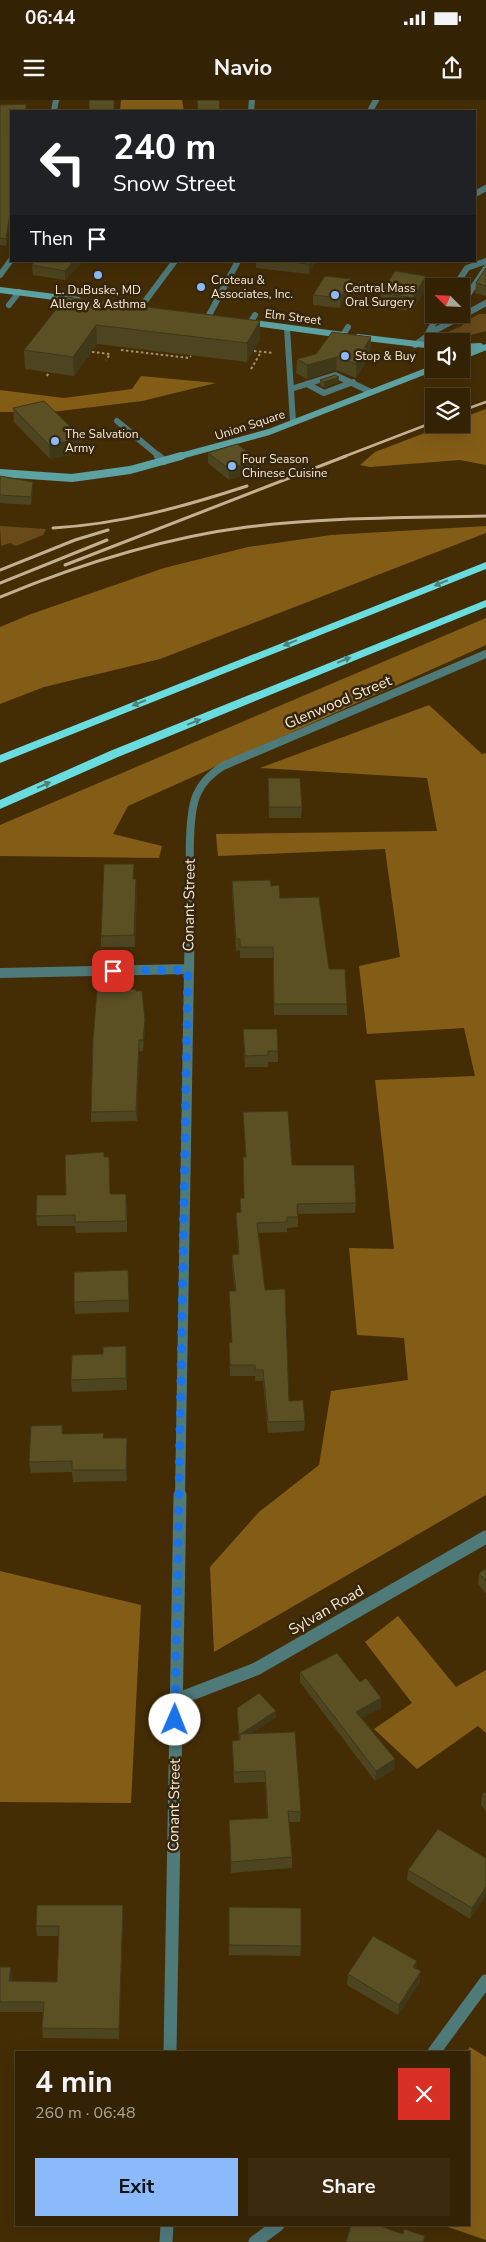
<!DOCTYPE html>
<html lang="en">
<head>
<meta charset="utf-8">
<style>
	:root { --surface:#332204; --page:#3b2a0e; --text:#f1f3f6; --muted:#a9a49a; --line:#4e3f26; --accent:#8bbafc }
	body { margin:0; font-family:"Nunito Sans",sans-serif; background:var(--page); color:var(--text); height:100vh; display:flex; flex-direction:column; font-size:19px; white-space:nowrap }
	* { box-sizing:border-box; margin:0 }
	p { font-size:16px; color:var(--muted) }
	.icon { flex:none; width:28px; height:28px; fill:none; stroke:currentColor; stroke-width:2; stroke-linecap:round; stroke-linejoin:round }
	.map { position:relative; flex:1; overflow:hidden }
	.side { position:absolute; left:15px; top:1951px; width:455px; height:175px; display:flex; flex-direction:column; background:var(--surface); border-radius:0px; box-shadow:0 5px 20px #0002,0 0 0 1px var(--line) }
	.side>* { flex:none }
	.banner { position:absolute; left:10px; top:10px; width:466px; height:152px; border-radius:0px; box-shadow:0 5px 20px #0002,0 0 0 1px var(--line); background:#202124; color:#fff; overflow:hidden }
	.needle { width:32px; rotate:294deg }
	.fabs { position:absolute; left:425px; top:178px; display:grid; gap:10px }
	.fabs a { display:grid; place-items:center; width:45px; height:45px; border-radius:0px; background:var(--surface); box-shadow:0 5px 20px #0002,0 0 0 1px var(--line); font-size:25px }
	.pin { position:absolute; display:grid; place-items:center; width:42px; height:42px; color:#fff; margin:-21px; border-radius:10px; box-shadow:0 2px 8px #0006 }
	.me { position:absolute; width:55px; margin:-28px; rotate:1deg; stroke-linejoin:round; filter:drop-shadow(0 0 4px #0008) }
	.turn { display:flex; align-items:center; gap:18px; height:105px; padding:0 20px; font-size:22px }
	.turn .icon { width:65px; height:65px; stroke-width:2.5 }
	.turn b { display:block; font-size:35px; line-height:42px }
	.then { display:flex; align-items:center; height:48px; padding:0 20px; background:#0003; gap:10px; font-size:19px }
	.round { display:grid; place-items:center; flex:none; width:52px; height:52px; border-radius:0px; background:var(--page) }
	.summary { display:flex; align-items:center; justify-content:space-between; height:85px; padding:0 20px }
	h1 { font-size:30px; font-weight:700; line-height:38px }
	.cta { display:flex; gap:10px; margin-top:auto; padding:10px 20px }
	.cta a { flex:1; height:58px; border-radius:0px; background:var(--accent); color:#111; font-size:20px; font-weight:700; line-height:58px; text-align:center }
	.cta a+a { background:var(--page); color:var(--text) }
	.status { display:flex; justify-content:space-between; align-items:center; height:35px; padding:0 25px; background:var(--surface); direction:ltr }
	.status svg { height:14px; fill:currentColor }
	header { display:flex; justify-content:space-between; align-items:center; height:65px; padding:0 20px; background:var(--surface); font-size:22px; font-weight:700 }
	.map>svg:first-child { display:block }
</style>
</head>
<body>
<div class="status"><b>06:44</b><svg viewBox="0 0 49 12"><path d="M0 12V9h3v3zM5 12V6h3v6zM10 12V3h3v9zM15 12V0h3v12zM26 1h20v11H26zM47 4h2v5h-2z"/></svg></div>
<header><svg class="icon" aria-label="menu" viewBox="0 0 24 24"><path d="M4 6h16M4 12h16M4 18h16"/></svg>Navio<svg class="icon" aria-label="share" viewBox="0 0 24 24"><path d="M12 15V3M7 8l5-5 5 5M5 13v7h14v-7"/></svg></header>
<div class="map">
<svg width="486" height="2142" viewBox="0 0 486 2142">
	<rect width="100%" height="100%" fill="#442d05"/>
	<path fill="#684b18" d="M479,214H486V231L471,235L438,236L462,226L466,221Z
		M0,426L46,429L43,435L16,446L10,443L1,446Z"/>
	<path fill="#835d16" d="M121,0H182L184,11H120Z
		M141,276L216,283L142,301L52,312H0V290L64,298L132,289Z
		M486,309V365L460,360L370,367L360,365L375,352L448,324H461V318Z
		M486,426V433L160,559L44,587L0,604V527L31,514L164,468L248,447L331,435Z
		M486,518V545L128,706L113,734L162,746L159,758L0,756V725Z
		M429,605L482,654L486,653V1395L214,1552L210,1467L259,1412L319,1365L331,1291L408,1280L404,1238L357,1235L349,1148L394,1149L375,980L475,976L464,928L367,934L359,866L400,857L385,749L218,756L216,734L437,731L427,678L260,668Z
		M0,1471L141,1505L131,1703L0,1702Z
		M398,1516L456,1587L486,1570V1633L478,1626L417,1669L374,1629L412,1603L365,1542Z
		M470,1947L486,1957V2140L442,2125H469V1952H466Z"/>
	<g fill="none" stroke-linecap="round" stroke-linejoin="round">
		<path stroke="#a5906f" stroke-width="2" stroke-dasharray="2.5 2.5" stroke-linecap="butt" d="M121,250L189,258L191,256
			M254,251L273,253
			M92,252L110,254L106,260
			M251,269L261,252
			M47,276L49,272"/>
		<path stroke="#4f7a7a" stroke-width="6" d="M475,94L486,88
			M455,186L467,168L486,161
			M9,205L19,192
			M461,205L486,168
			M208,217L238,161
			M250,223L255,215
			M343,235L348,227
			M427,235L439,214
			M415,245L434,231L486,203
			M307,284L324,293L353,282
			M291,289L335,275L371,292
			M117,321L160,357"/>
		<path stroke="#4f7a7a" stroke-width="8" d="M158,356L164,361"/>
		<path stroke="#4f7a7a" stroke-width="6" d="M54,11L56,0
			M251,11L252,0
			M370,11L376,0
			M0,175L11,160
			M140,208L175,161
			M287,228L293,322"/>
		<path stroke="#4f7a7a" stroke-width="8" d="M190,813C191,785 186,717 197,694C202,682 212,673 223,666L486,554"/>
		<path stroke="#4f7a7a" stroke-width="10" d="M0,873L188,869
			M180,1397L190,812"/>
		<path stroke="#4f7a7a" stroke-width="13" d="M176,1600L256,1569L486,1437
			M170,1952L180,1395
			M434,1952L486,1881
			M166,2142L167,2125
			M255,2142L278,2125"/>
		<path stroke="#5ca2a3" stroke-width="6" d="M0,190L78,200
			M246,222L343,235
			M358,237L434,246
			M461,247L480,246
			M461,257L486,247
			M177,357L269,332L434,268"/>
		<path stroke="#5ca2a3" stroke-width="8" d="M0,373L72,378L130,370L181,356"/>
		<path fill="#69dcdf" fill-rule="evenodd" d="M486,462V469L0,663V655Z
			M486,500V507L118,657L0,709V700L110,651Z"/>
		<path stroke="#c4b091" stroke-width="2.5" d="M461,311L486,302
			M343,357L434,322"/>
		<path stroke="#c4b091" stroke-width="3" d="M53,428C121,424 183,407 247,386
			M65,465L346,356
			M0,470L75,440L108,430
			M0,483L107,440
			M0,497C80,464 162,438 247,427C326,417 406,418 486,416"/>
	</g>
	<path fill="#4d451f" d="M0,5L11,11V116L6,146L0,145Z
		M36,161H83L65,180L33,175L32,165Z
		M256,161H316L309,174L256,168Z
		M486,168V196L475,193L476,183Z
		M351,179L350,189L340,208L313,205V195Z
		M426,189L412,211L381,207V193Z
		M66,197L260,221V240L247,262L97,244L74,276L25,269L24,250Z
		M371,237L370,251L367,256L366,262L356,278L336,270L307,279L296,273L297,259L316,254Z
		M320,280L338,282L324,288L320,285Z
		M13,308L83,352L50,359L14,322Z
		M208,353L258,371L229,380L208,363Z
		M0,376L33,382V390L31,405L0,403Z
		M268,678L302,707L301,718H269Z
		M134,779L137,790L135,847H101V836Z
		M232,781L271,786L280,798L329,869L347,904V915H274L273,858H240V850L236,851L232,792Z
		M243,929L278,951V962H268V967H245Z
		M145,930L143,951H139L137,1021L91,1022V1012Z
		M243,1012L292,1065L356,1103L355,1113L298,1114V1127L287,1128V1132L259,1133L265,1190L289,1301L305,1321L304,1331L268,1333L263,1281H255V1276H230L229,1242L232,1243L229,1191H235L232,1165V1155L238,1154L236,1113L240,1112V1098H244L246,1057Z
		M104,1057L110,1094L127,1104V1132L76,1133L75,1126H37L36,1116L66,1095Z
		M128,1170L129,1212L75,1214L74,1202Z
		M127,1258V1290L72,1292L71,1280Z
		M62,1325L63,1334L104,1338L127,1349V1381L73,1382L72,1372L31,1373L29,1362Z
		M486,1469V1494L478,1484L479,1473Z
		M300,1572L360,1582L381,1598V1608L362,1618L395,1659L394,1669L375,1681L300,1582Z
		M237,1608L276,1611V1617L250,1634L301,1712L300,1722H289L292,1757V1768L231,1773L229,1720L267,1718L265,1682L234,1683L232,1641L239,1640Z
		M486,1692V1711L481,1705L482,1694Z
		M486,1758L470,1819L407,1780L408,1770Z
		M123,1805V1815L119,1939L43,1938L42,1928L44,1912H0V1867L12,1876L11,1881L57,1882L59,1836H37L36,1826Z
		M229,1807L301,1846L300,1856L229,1855Z
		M417,1861L416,1869L420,1882L398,1915L347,1885L348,1874Z"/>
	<path fill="#3f3819" d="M11,106V116L6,146V139Z
		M74,161H83L65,180V171Z
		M310,161H316L309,174V164Z
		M426,176V189L412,211L413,198Z
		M351,179L350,189L340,208V198Z
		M260,221V240L247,262V243Z
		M96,225L97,244L74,276L73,257Z
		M371,237L370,251L367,256L366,262L356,278V264L364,248Z
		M337,257L336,270L307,279V265Z
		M339,277L338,282L324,288V282Z
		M82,338L83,352L50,359L49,345Z
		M258,360V371L229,380V369Z
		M33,382V390L31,405V397Z
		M136,779L137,790L135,847L134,835Z
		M145,920V930L143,951V940Z
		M139,940V951L137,1021L136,1011Z
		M126,1246L127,1258V1290L126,1278Z
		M127,1338V1381L126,1370Z
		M381,1598V1608L356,1622V1612Z
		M276,1611V1617L240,1641V1635Z
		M395,1659L394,1669L375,1681L376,1671Z
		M486,1787V1796L470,1819L472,1808Z
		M123,1805V1815L119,1939V1929Z
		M417,1861L416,1872L413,1867Z
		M11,1867L12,1876L10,1891L9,1881Z
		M421,1871L420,1882L398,1915L399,1905Z"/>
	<path fill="#5a5024" stroke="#3f3819" d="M89,0H114V11H89Z
		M197,0H219L220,11H198Z
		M26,4V11H11V106L6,139L0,138V5Z
		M289,10H323V11H289Z
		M36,161H74L65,171L32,165Z
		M279,161H310L309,164Z
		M486,168V186L476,183Z
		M395,171L426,176L413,198L381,193Z
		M325,176L351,179L340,198L313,195Z
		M66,197L260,221L247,243L96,225L73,257L24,250Z
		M332,232L371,237L364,248H367L356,264L337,257L307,265L297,259L316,254Z
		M335,275L339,277L324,282L320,280Z
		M44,301L82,338L49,345L13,308Z
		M237,344L258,360L229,369L208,353Z
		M0,376L33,382L31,397L0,395Z
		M268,678H300L302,707H269Z
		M104,764H134L133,779H136L134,835L101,836Z
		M270,780L271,786L279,785L280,798L319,797L329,869H345L347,904H274L273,847H240V839H236L232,781Z
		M136,889V891H142L145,920L143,940H139L136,1011L91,1012L93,939L97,890Z
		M243,929H277L278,951H268V955L245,956Z
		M288,1011L292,1065H354L356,1103L297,1104L298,1117H287V1122L257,1123L265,1190L285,1189L289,1301L303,1300L305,1321L268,1322L263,1270H255V1265H230L229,1242L232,1243L229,1191H236L232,1155L239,1154L236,1113L241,1112L240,1098H244L243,1057H246L243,1012Z
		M104,1052V1057H109L110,1094H126V1121L75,1122V1115L36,1116L37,1095H66L65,1055Z
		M128,1170L129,1200L74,1202V1172Z
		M126,1246V1278L71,1280L72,1255L103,1254V1247Z
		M62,1325V1334L104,1333L103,1338H127L126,1370H72V1361L29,1362L31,1326Z
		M486,1469V1481L479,1473Z
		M337,1553L360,1582L366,1578L381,1598L356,1612L395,1659L376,1671L300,1572Z
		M259,1593L276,1611L239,1635L237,1608Z
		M295,1632L301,1712L288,1711L292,1757L231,1762L229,1720L268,1718L265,1671L234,1672L232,1641L240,1640V1634Z
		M486,1692V1698L482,1694Z
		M438,1729L486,1758V1787L472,1808L408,1770Z
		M37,1805H123L119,1929L42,1928L44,1902H0V1867H11L9,1881L57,1882L59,1826H36Z
		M229,1807L301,1808V1846L229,1845Z
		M373,1836L417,1861L413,1867L421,1871L399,1905L348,1874Z
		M351,2125H377L403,2134L404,2129L425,2136L423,2142H346Z"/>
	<defs><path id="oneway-solid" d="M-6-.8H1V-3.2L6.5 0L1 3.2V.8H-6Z" transform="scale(1.25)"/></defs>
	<g fill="#4e8177">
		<use href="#oneway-solid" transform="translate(441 483) rotate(158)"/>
		<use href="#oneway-solid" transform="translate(290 543) rotate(158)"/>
		<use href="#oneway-solid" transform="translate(344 560) rotate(-22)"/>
		<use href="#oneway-solid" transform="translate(139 603) rotate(158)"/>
		<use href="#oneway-solid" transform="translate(194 622) rotate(-22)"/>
		<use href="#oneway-solid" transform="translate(44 685) rotate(-23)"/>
	</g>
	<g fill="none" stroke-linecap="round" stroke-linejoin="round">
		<path stroke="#1a73e8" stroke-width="9" stroke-dasharray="0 16.2" d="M113,871L188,870L175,1620"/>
	</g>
	<g fill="#8bbafc" stroke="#34260f" stroke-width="2">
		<circle cx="98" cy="175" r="5"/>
		<circle cx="201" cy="187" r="5"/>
		<circle cx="335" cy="195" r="5"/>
		<circle cx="345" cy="256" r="5"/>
		<circle cx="55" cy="341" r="5"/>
		<circle cx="232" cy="366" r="5"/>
	</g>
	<g text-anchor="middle" stroke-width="5" stroke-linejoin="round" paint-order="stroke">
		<g font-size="12" fill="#fdeacf" stroke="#34260f" text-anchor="start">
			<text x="211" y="184">Croteau &amp;<tspan x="211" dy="14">Associates, Inc.</tspan></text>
			<text x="345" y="192">Central Mass<tspan x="345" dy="14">Oral Surgery</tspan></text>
			<text x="98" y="194" text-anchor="middle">L. DuBuske, MD<tspan x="98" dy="14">Allergy &amp; Asthma</tspan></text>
			<text x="355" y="260">Stop &amp; Buy</text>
			<text x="65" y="338">The Salvation<tspan x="65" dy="14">Army</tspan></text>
			<text x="242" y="363">Four Season<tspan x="242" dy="14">Chinese Cuisine</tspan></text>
		</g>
		<g font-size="12" fill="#fdeacf" stroke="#34260f">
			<text transform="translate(293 217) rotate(7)" y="4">Elm Street</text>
			<text transform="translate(250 325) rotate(-18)" y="4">Union Square</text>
		</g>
		<g font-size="15" fill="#fdeacf" stroke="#34260f">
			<text transform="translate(338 602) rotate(-23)" y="5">Glenwood Street</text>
			<text transform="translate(189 805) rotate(-89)" y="5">Conant Street</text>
			<text transform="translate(326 1510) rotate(-30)" y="5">Sylvan Road</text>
			<text transform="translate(174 1705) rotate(-89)" y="5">Conant Street</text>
		</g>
	</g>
</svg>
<div class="fabs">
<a><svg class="needle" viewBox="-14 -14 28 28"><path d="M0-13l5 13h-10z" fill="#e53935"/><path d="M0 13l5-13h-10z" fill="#a9a49a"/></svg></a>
<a><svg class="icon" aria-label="sound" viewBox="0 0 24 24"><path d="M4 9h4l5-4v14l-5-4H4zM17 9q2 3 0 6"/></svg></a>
<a><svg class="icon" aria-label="layers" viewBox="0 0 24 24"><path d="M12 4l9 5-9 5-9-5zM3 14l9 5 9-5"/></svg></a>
</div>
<div class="pin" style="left:113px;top:871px;background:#d93025"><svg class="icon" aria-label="arrive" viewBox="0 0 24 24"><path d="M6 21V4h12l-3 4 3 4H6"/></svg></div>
<svg class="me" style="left:175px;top:1620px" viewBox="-20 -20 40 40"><circle r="19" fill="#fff"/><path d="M0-13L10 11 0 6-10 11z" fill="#1a73e8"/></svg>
<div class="banner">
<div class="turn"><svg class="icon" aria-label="left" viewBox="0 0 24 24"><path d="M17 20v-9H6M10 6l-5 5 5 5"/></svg><div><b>240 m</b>Snow Street</div></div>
<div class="then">Then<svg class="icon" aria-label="arrive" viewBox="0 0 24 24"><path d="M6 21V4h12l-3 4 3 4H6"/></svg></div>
</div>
<section class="side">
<div class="summary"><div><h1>4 min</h1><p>260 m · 06:48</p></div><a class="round" style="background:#d93025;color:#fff"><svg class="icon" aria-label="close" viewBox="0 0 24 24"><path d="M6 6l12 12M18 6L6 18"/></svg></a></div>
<div class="cta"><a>Exit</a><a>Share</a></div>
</section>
</div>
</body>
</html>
